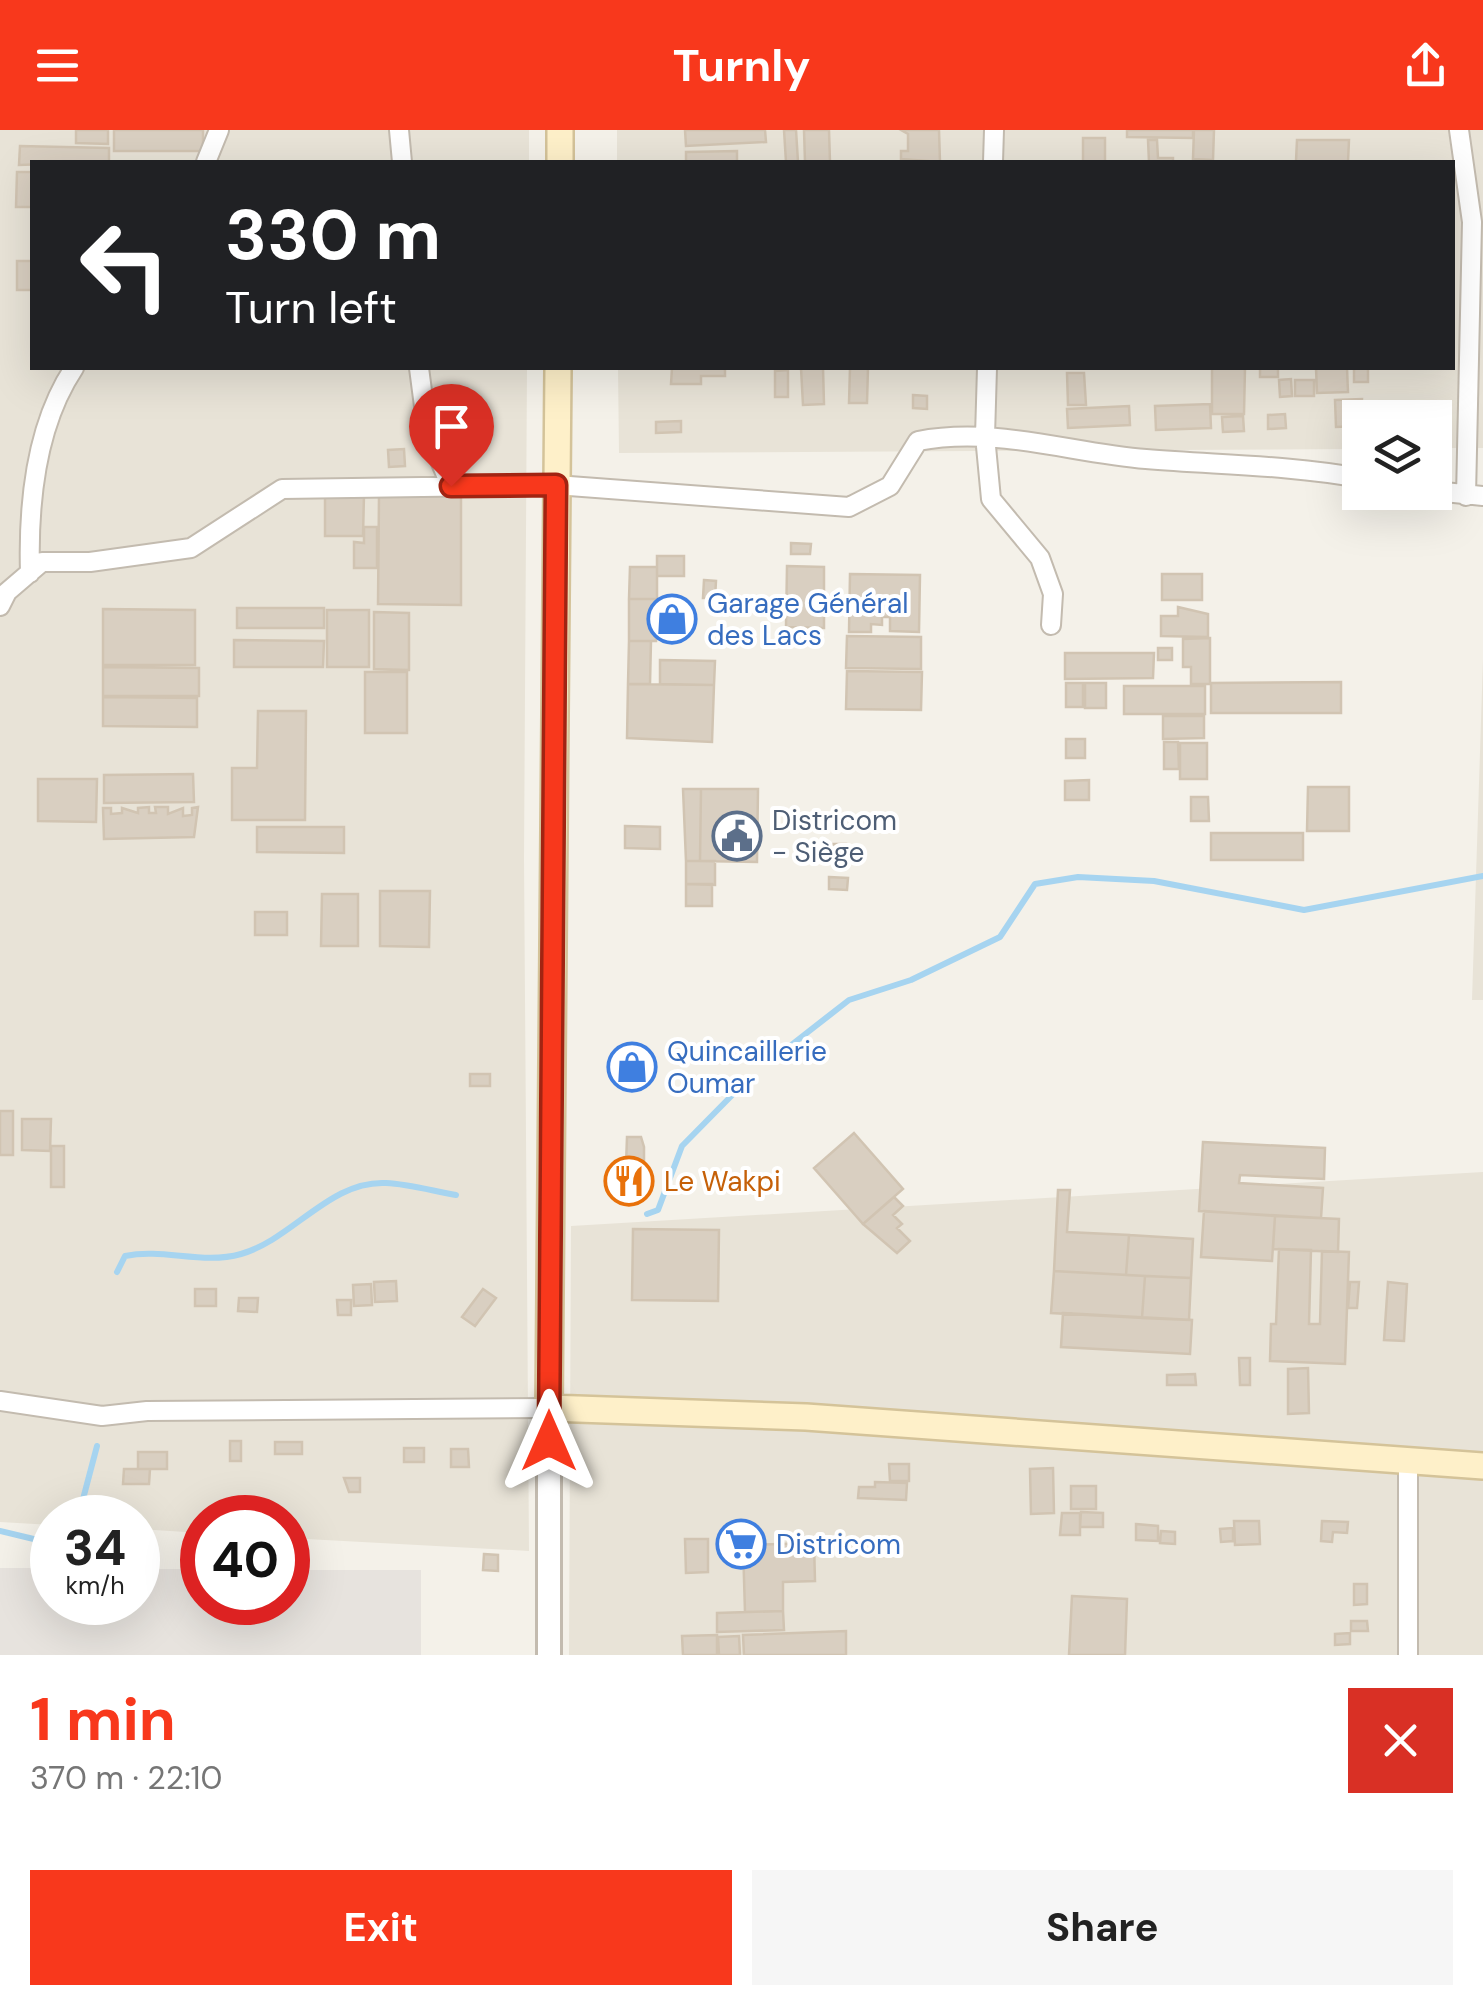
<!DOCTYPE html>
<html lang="en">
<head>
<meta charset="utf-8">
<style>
	:root { --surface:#fff; --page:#f6f6f6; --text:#222; --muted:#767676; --accent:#f8381c }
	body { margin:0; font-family:"DM Sans",sans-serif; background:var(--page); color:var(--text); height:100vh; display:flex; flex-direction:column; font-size:38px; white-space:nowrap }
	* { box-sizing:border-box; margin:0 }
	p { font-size:32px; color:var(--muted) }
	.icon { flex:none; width:55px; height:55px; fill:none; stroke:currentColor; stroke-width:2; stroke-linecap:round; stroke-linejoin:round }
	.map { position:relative; height:1525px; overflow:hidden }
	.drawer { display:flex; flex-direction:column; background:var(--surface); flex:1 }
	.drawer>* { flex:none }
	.hud { position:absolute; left:30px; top:30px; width:1425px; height:210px; border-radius:0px; box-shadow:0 10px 40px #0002; background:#202124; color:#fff; overflow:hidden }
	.fabs { position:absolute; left:1342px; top:270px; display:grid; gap:20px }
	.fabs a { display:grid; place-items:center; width:110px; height:110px; border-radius:0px; background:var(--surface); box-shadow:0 10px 40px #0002; font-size:50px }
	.speed { position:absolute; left:30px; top:1365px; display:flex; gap:20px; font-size:50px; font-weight:700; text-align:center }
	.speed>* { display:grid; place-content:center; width:130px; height:130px; border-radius:50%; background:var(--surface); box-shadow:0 10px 40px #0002; line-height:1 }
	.speed small { font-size:25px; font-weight:400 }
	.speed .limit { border:15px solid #d22; background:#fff; color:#111 }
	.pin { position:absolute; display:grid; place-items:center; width:85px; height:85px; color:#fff; margin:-102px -42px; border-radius:50% 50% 50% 0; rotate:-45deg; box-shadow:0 0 10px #0007 }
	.pin .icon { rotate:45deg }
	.me { position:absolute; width:110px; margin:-55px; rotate:0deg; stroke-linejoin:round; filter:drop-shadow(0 0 8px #0008) }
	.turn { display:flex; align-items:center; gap:35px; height:210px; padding:0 30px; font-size:45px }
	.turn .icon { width:130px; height:130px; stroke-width:2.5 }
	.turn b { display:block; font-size:70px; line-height:85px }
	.round { display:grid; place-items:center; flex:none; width:105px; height:105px; border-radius:0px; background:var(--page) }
	.head { display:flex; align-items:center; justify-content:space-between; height:170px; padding:0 30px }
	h1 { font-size:60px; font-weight:700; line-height:75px; color:var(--accent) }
	.button { display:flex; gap:20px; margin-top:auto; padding:20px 30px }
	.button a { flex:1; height:115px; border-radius:0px; background:var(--accent); color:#fff; font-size:40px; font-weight:700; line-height:115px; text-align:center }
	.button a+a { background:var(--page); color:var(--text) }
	header { display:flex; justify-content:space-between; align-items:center; height:130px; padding:0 30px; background:var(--accent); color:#fff; font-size:45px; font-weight:700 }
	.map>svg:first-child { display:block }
</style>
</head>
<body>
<header><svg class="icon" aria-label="menu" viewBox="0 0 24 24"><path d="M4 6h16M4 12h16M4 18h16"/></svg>Turnly<svg class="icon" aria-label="share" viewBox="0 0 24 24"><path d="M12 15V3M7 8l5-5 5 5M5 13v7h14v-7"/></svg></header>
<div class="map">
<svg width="1483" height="1525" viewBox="0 0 1483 1525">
	<rect width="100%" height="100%" fill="#f4f1e9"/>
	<path fill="#e8e3d7" d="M0,0H529V32H32V238H527L524,729L529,1421L288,1408V1388H202V1403L138,1399V1388H52V1395L0,1392Z
		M617,0H1483V318H1435V288H1360V319L619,323L618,238H1452V32H617Z
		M1483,529V870H1472Z
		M1483,1042V1525H569L571,1096Z"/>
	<path fill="#e7e3de" d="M0,1438H52V1472H138V1439H202V1472H288V1440H421V1525H0Z"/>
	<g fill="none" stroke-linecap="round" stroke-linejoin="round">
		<path stroke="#a6d4f0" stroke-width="6" d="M790,916L849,870L911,850L1000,807L1035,754L1078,747L1154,751L1304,780L1483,746
			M647,1084L658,1080L682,1016L747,950
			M117,1142L125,1126C164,1118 202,1135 241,1124C293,1109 330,1050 386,1053C409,1054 433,1061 456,1065
			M78,1388L97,1316
			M0,1401L42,1411L52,1407"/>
	</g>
	<path fill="#d9cfc1" stroke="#d1c4b2" stroke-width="2.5" d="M76,0H108V14L76,13Z
		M114,0H203V21H114Z
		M685,0H765L766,12L686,16Z
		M784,0H796L798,32H786Z
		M804,0H829L830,32H805Z
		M901,0H939L940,32L901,29V21H908V4Z
		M1127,0H1193V8L1127,7Z
		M1194,0H1214L1213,30L1193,29Z
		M1083,8H1105V32H1083Z
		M1148,10H1157L1158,28H1173V32H1149Z
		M1297,10H1349L1348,32L1296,31Z
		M20,16L109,18V32L19,35Z
		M737,21V32H686V22Z
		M17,42H32V77H16Z
		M17,131H32V160H17Z
		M672,238H725V246H701V254H671Z
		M801,238H823L824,274L803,275Z
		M850,238H868L867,273H849Z
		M1212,238H1245L1244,284H1212Z
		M1260,238H1278V247H1260Z
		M1316,238H1347L1348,262L1317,263Z
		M1354,238H1368V252H1354Z
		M788,240V267H775V241Z
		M1067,243H1084L1086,275H1068Z
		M1291,249L1292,266L1280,267L1279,250Z
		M1295,250H1314V266H1295Z
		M913,265L927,266V279L913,278Z
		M1362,269L1360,296L1336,297L1335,270Z
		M1210,274L1211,298L1156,300L1155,276Z
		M1129,276L1130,295L1068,298L1067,279Z
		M1285,284L1286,298L1268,299V285Z
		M1243,286L1244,301L1223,302L1222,287Z
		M681,291V302L656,303V292Z
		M404,319L405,336L389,337L388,320Z
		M325,365H364L363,406H325Z
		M379,366H461V475L378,474Z
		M364,397H377V438H354V412L364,413Z
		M791,413L811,414L810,424H791Z
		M657,426H684V446H657Z
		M787,436L824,437V498L786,497Z
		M630,437H657V469H629Z
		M850,444L920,445L919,502L890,501V487H882V495L871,494V502H849Z
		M1162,444H1202V470H1162Z
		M704,450L716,451L715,468H703Z
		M629,469H657L656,511H629Z
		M1178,477L1208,484V507L1161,506V486H1178Z
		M237,478H324V498H237Z
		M103,479L195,480V535H103Z
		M327,480H369V537H327Z
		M374,482L409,483V540L374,539Z
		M847,506L921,507V539L846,538Z
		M1210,508V554H1191V537H1183V509Z
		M234,510L324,511L323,537H234Z
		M629,511H651L650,554H628Z
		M1158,518H1172V530H1158Z
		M1065,523H1154L1153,548L1065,549Z
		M660,530L715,531L714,555L660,554Z
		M103,537L199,538V566H103Z
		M847,541L922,542L921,580L846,579Z
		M365,542H407V603H365Z
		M1341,552V583H1211V553Z
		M1066,553H1083V577H1066Z
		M1085,553H1106V578H1085Z
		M628,554L714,555L712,612L627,608Z
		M1124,556H1205V584H1124Z
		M103,567L197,568V597L103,596Z
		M258,581H306L305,690H232V638H257Z
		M1163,586H1204V608L1163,609Z
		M1066,609H1085V628H1066Z
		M1164,612H1178L1179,639H1164Z
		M1180,613H1207V649H1180Z
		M193,644L194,672L104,673V645Z
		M38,649H97L96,692L38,691Z
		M1089,650V670H1065V651Z
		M1308,657H1349V701H1307Z
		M683,659H701L700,731H686Z
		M701,659H758L757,732L700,731Z
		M1191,667H1208L1209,691H1191Z
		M149,677V683H156L155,677H168V684L183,678V686L192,685V678L198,677L194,707L104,709L103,678H111V684L122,683V678L138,683V678Z
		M625,696L660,697V719L625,718Z
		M257,697H344V723L257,722Z
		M1211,703H1303V730H1211Z
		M828,714H846V734L827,733Z
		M686,731H715V755L686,754Z
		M829,747L848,748L847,760L829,759Z
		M686,754H712V776H686Z
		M380,761H430L429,817L380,816Z
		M322,764H358V816H321Z
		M255,782H287V805H255Z
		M470,944H490V956H470Z
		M0,981H13V1025H0Z
		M22,989H51L50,1021L22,1020Z
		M854,1003L903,1059L863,1094L814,1038Z
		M627,1007H641L644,1017V1063H625Z
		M1203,1012L1325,1018L1324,1049L1240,1045L1239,1053L1323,1058L1321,1088L1199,1081Z
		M51,1016H64V1057H51Z
		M1058,1060H1070L1067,1102L1129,1105L1126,1145L1054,1141Z
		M894,1067L903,1076L893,1085L902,1094L897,1098L910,1111L897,1123L863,1094Z
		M1204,1081L1275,1086L1272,1131L1201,1127Z
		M1275,1086L1339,1089L1338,1122L1273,1119Z
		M633,1099L719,1100L718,1171L632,1170Z
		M1129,1105L1193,1109L1191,1148L1126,1145Z
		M1279,1119L1311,1120L1309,1194H1320L1322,1121L1349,1122L1345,1234L1270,1231L1271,1194H1276Z
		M1054,1141L1145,1146L1142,1188L1051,1183Z
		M1145,1146L1191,1148L1189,1190L1142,1188Z
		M396,1151L397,1171L375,1172L374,1152Z
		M1350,1152H1359L1357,1178H1348Z
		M1388,1152L1407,1154L1404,1211L1384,1210Z
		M371,1154L372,1175L354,1176L353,1155Z
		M195,1159H216V1176H195Z
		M483,1159L496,1168L475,1196L462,1187Z
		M239,1168H258L257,1182L238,1181Z
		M337,1170H351V1185H338Z
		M1063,1183L1192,1190L1190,1224L1061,1217Z
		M1239,1228H1250V1255H1240Z
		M1308,1238L1309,1283L1288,1284V1239Z
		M1195,1244L1196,1255H1167V1245Z
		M230,1311H241V1331H230Z
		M275,1312H302V1324H275Z
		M404,1318H424V1332H404Z
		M451,1319H468L469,1337H451Z
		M138,1322H167V1339H138Z
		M889,1334H909V1351H890Z
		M1053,1338L1054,1383L1031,1384L1030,1339Z
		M124,1339H150L149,1354H123Z
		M344,1348H360V1362H349Z
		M875,1352L907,1353L906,1370L858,1368L859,1357H875Z
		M1071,1356H1096V1379H1071Z
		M1081,1382L1103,1383V1397H1080Z
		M1062,1383H1080V1405H1060Z
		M1234,1391H1259L1260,1414L1235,1415Z
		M1322,1391L1348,1392L1347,1403L1333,1402L1332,1412L1321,1411Z
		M1136,1394L1158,1396V1411L1136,1410Z
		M1233,1398V1411L1221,1412L1220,1399Z
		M1161,1401L1175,1402V1414L1160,1413Z
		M685,1409H708V1442L686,1443Z
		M814,1413L815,1451L783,1452V1481L745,1482L743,1415Z
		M484,1424L498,1425V1441L483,1440Z
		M1354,1454H1367V1474L1354,1475Z
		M1072,1466L1127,1469L1125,1525H1069Z
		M783,1481L784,1500L717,1502V1483Z
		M1351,1491H1367L1368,1501H1351Z
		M846,1501V1525H744L743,1505Z
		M1350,1503V1514L1335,1515V1504Z
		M717,1505V1525H683L682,1506Z
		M739,1506L740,1525H719L718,1507Z"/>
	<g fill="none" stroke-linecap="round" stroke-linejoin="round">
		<g stroke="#c3bbaf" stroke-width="22">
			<path id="minor" d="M399,0L402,32
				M1459,0L1472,92L1466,366
				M206,32L219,0
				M993,32L994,0
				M419,238L427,299L451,357
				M987,238L985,306L991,369L1040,428L1053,464L1051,495
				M1435,361L1483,366
				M30,443C28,375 36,295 74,238
				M0,476L7,462L42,432H90L191,418L282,359L556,355L849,377L890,356L918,311C995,296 1070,323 1146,329C1218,335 1289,335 1360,348
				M0,1271L102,1286L147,1281L549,1278
				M1408,1331V1525"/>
		</g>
		<g stroke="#c3bbaf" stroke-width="28">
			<path id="tertiary" d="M549,1278V1525"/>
		</g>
		<g stroke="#d4c399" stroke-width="30">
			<path id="secondary" d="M560,32V0
				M558,238L549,1278L806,1287L1483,1336"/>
		</g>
		<use href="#minor" stroke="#fff" stroke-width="18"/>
		<use href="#tertiary" stroke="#fff" stroke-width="22"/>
		<use href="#secondary" stroke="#fef0c9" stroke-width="25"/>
	</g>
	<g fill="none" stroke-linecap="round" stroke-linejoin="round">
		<g stroke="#a12412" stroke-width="25">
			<path id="route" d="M451,356L556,355L549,1311"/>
		</g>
		<use href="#route" stroke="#f8381c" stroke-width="18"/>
	</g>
	<defs>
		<g id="shop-ring" transform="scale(2.5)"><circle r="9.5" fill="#fff" stroke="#3f7fe0" stroke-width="1.5"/><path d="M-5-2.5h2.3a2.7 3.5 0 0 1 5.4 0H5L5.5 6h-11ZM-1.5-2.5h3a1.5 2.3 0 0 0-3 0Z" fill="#3f7fe0"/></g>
		<g id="civic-ring" transform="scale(2.5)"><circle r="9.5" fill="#fff" stroke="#5c6f8a" stroke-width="1.5"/><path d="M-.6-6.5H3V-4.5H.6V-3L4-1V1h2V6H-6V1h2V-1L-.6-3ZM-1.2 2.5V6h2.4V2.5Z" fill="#5c6f8a"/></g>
		<g id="restaurant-ring" transform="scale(2.5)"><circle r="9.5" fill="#fff" stroke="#e8710a" stroke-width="1.5"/><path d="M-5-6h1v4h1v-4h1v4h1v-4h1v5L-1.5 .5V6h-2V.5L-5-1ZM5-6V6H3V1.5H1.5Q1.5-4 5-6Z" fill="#e8710a"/></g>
		<g id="supermarket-ring" transform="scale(2.5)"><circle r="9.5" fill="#fff" stroke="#3f7fe0" stroke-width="1.5"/><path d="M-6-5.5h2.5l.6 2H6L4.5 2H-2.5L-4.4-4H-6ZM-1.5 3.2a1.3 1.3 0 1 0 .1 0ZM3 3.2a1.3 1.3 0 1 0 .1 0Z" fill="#3f7fe0"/></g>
	</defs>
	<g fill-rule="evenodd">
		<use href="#shop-ring" x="672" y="489"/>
		<use href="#civic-ring" x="737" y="706"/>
		<use href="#shop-ring" x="632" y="937"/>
		<use href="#restaurant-ring" x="629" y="1051"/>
		<use href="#supermarket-ring" x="741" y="1414"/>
	</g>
	<g text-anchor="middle" stroke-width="8" stroke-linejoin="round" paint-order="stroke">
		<g font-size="28" fill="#366cbe" stroke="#fff" text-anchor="start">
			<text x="707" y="483">Garage Général<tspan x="707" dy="32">des Lacs</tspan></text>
			<text x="667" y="931">Quincaillerie<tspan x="667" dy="32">Oumar</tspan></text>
			<text x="776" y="1424">Districom</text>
		</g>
		<g font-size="28" fill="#4e5e75" stroke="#fff" text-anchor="start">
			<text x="772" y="700">Districom<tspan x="772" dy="32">- Siège</tspan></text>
		</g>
		<g font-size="28" fill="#c56008" stroke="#fff" text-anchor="start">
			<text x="664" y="1061">Le Wakpi</text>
		</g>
	</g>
</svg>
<div class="fabs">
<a><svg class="icon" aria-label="layers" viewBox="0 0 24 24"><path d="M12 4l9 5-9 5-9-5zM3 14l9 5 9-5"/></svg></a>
</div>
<div class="speed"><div>34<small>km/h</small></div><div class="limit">40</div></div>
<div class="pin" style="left:451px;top:356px;background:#d93025"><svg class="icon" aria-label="arrive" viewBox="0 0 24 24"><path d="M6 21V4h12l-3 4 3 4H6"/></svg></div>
<svg class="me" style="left:549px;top:1311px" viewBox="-20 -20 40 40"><path d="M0-17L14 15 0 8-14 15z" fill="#f8381c" stroke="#fff" stroke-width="4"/></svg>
<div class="hud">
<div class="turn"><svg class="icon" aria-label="left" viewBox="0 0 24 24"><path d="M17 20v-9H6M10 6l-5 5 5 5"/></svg><div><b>330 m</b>Turn left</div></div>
</div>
</div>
<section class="drawer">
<div class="head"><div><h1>1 min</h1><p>370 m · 22:10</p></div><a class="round" style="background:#d93025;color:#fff"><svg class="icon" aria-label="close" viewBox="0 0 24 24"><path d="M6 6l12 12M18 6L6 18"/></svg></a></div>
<div class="button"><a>Exit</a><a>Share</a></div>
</section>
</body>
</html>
